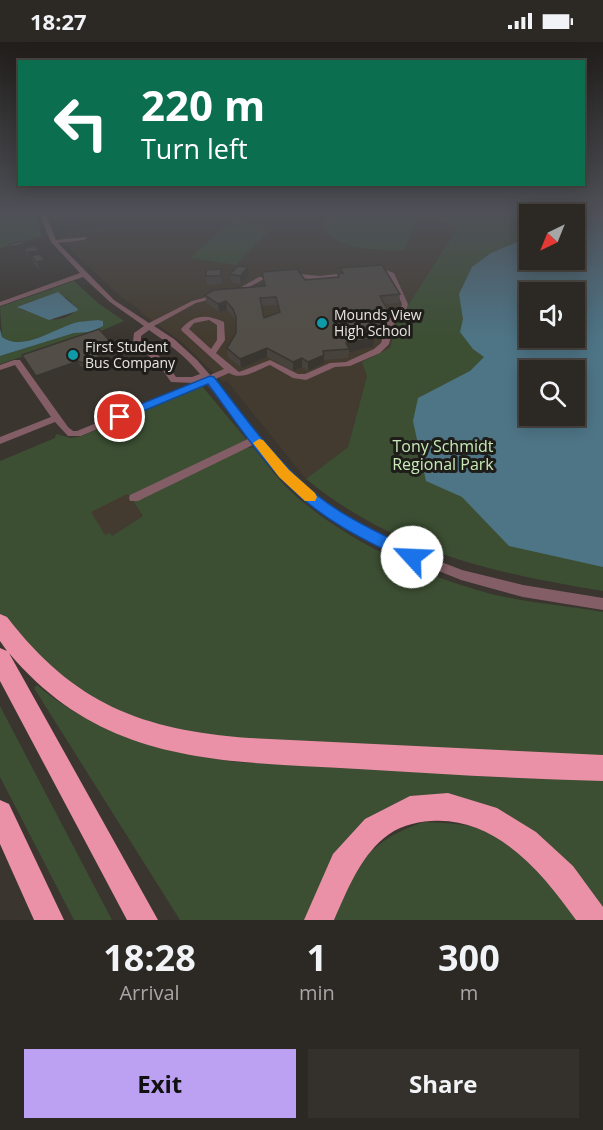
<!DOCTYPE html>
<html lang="en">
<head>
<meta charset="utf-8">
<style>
	:root { --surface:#2c2823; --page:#34302b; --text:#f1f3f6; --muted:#a6a6a6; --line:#484441; --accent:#bca0f2 }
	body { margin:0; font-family:"Open Sans",sans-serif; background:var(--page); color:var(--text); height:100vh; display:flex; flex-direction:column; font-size:22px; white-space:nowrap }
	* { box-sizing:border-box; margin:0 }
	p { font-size:20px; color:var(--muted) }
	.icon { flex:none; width:33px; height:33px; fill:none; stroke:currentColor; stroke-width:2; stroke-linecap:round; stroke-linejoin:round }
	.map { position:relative; height:878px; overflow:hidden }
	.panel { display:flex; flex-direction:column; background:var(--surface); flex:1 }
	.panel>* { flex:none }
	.guide { position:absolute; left:18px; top:18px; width:567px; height:126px; border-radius:0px; box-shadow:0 3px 15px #0003,0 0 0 2px var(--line); background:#0b6e4f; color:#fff; overflow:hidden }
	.needle { width:39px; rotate:223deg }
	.tools { position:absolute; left:519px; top:162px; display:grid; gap:12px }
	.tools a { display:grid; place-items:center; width:66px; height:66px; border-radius:0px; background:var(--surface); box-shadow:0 3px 15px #0003,0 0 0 2px var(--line); font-size:30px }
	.pin { position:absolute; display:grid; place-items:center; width:51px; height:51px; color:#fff; margin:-26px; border:3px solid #fff; border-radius:50%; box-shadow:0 2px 6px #0007 }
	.me { position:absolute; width:66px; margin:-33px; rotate:295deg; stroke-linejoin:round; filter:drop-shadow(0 0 4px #0008) }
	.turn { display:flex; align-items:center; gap:21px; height:126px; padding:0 24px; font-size:27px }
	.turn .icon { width:78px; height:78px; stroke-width:2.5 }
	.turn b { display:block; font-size:42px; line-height:51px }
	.eta { display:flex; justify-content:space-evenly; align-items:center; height:102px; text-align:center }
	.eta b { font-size:36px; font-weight:700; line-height:42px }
	.button { display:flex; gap:12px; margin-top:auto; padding:12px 24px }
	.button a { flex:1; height:69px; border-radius:0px; background:var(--accent); color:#111; font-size:24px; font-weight:700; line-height:69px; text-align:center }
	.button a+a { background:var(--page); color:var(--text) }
	.status { display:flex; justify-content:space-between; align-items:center; height:42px; padding:0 30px; background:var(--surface); direction:ltr }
	.status svg { height:16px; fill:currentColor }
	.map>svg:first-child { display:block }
</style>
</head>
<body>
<div class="status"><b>18:27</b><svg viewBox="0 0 49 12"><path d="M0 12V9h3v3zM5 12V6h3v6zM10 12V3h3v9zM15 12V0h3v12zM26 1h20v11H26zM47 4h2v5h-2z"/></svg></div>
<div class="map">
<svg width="603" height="878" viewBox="0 0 603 878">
	<rect width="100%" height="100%" fill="#3a352f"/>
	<path fill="#433b2f" d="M141,173L197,179L220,173H428L457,186L408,263V270L397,280L390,306L367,334L348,405L306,437L227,339L223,340L184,302L140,270L141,268L122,256L66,203H63L57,195Z
		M127,451L143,474L112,494H105L90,470Z"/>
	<path fill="#3c4f33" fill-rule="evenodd" d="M0,173L13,175L37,173L41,194L0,207Z
		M329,173H400L418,176L404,208C383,209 330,208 323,183Z
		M449,173H529L530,218H574L575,173H603V549C492,531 395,509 306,437L348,405L367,334L362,320L390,306L397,280L408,270V263L457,187L436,176ZM530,250H574V296H530ZM530,328H574V374H530Z
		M232,179L273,185L236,223L190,216Z
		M74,239L98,261L124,279L101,289L0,322V314L74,291L92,290L103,284L100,278C91,279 81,279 71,282C52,289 21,309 2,295L0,265ZM66,255L78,267C56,287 42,273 20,267Z
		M202,344L247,398L159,442L129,454L127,452L91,470L105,493L110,491L112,494L143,474L133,459L242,407L253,405C267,423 281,441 298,456C349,499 413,529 477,548C517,560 561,563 603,570V721L201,699L82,657L0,577V419L55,396L56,392L71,396L82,394Z
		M37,643C96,693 161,709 235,720L603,738V874L555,815L414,759L310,878H180L34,646Z
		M0,664L112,878H74L0,735Z
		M423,780C442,781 460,781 478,786C519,797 554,848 582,878H333C340,850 360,815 384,799C395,791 410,785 423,780Z"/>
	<path fill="#4e7586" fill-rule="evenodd" d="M575,173H603V525L509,504L462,455L426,439L413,379L418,356L470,329L484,315L473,307L460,290L463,277L459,252L472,225L491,211L529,195L530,218H574ZM530,250H574V296H530ZM530,328H574V374H530Z
		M58,250L78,267L77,269L49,278L17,265Z
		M98,278L103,279V284L92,290L74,291L0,314V287L2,295C22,310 54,287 74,281C81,279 90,279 98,278Z"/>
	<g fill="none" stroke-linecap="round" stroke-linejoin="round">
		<path fill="#835e66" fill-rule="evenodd" d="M40,173H46L56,198L86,195L87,196L84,198L58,201L114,258L149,281L192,259L238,247L259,235L300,232L320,234L352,230V232L320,238L300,236L262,238L242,249L196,261L154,284L174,297L197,318L210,333L224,327L182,289L181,287C194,272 207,272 224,280L225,298L216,311L239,330L270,318L298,332H305L330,321L346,320L374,307L381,301L388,278L400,268L402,262L389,233L368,229C376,224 386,228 394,231L408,262L406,271L395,279L389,302L380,311L350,324L335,325L306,338L293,336L270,323C257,328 242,339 229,331L213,338L288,428L328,463L395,502L462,528L523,543L603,556V568L523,555L461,538L387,508L320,469L280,434L255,402L138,459H130L129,456L130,453L250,396L206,341L81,394H68L55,380L0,402V395L51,375L15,323L0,328V323L14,318H20L68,385L73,389H77L193,341L171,340L159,323L133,300L134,291L144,284L110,260L83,235L0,264V260L80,231L51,200ZM209,278L217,283V298L211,307L189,287L194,281ZM149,288C168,301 185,314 200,332L192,335H176L165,319L141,299V294Z"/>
		<path fill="#ea90a7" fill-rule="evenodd" d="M0,572L7,575C74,662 142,688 249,696L603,713V739C521,737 439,732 358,727C223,719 104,724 9,611L158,878H127L0,639V606L7,609L0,599Z
			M448,751L497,766L536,790L573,824L603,865V878H576C542,830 495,774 431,779C414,780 397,785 384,796C359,817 347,849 334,878H304L333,812L365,777L410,754Z
			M0,758L9,762L64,878H34L0,802Z"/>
	</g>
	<path fill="#47423c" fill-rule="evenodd" d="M65,173H72L76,187L71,188L67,183L64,176H66Z
		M9,202L40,209L48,226L40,228L34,222L32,217L30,218L27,214L25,210L15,212L13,209Z
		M340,226L400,252L399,261L384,262L388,269L387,277L374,278L376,280L375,289H372L373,305L349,310L348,316L324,318V321L308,329L302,325L293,329L267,315L241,326L228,315L227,306L236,291V281L234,276L227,268L219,270L207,262L205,253L264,244L262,230L305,238L337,235L338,232H340ZM277,263L279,271L264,276L262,264Z
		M221,227L222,242L207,243L206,234Z
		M230,232L249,233L241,242L231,240Z
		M116,306L118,310L100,316L99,320L85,326L80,324L39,339L22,313Z"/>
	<path fill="#393631" d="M65,173H72L74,179L68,180Z
		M74,179L76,187L71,188L68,180Z
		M24,202L28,209L24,207L25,210L15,212L12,205Z
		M40,209L43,216L31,214L32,217L30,218L27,210Z
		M45,218L48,226L40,228L37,220Z
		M248,225L249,233L241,242L240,234Z
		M226,259L227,268L219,270L218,262Z
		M369,285H373L372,293Z
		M374,296L373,305L349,310V307L346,301Z
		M116,306L118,310L100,316L99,320L85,326L83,321L98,312Z
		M267,306V315L241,326L240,317Z
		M324,313V321L308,329V320Z
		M302,316V325L293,329V320Z
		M78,319L80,324L39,339L36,334Z"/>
	<path fill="#524d46" stroke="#393631" stroke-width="1.5" fill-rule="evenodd" d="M70,175L74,179L68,180L64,176Z
		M22,199L24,202L12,205L9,202Z
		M35,204L40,209L27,210L24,207Z
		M39,212L45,218L37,220L31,214Z
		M382,223L400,252L380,254L388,269L369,270L376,280L371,281L373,285H369L374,296L346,301L349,307L323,309L324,313L308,320L302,316L293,320L267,306L240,317L227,306L236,291V275L233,267L226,259L218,262L205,253L214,248L265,244L262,230L297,227L305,238L339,235L338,232L343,231L340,226ZM276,255L280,270L264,276L260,256Z
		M238,224L248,225L240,234L230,232Z
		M221,227V234H206V228Z
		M99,287L116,306L98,312V316L83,321L78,319L36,334L22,313Z"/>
	<linearGradient id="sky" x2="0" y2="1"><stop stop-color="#201d1a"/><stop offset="0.58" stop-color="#4f5158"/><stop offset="1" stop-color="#4f5158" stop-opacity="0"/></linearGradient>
	<rect width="603" height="296" fill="url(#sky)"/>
	<path fill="#1a73e8" stroke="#114b97" stroke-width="1.5" d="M210,334L214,335C241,370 267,407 300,438C333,471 377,490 418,510L420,515L418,519L412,521L407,519C366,499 324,479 291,446C259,416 234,377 208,342L124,377L120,378L114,375L116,372Z"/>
	<path fill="#f59e0b" d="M259,397L263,398L289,428L315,451L317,455L315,459H305L279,435L253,401Z"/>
	<g fill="#0f9aa8" stroke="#1f1d1a" stroke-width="2">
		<circle cx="322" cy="281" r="6"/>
		<circle cx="73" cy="313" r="6"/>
	</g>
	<g text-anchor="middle" stroke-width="6" stroke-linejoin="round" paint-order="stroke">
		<g font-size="14" fill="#e9e6e1" stroke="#1f1d1a" text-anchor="start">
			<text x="334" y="278">Mounds View<tspan x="334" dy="16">High School</tspan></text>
			<text x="85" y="310">First Student<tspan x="85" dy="16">Bus Company</tspan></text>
		</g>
		<g font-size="16" fill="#c6ebb6" stroke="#1f1d1a">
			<text x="443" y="410">Tony Schmidt<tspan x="443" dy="18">Regional Park</tspan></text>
		</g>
	</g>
</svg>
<div class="tools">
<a><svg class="needle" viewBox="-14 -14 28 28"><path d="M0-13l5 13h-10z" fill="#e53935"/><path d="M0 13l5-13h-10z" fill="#a6a6a6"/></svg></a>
<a><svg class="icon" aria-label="sound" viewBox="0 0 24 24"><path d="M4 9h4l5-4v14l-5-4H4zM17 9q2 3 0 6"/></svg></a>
<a><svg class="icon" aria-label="search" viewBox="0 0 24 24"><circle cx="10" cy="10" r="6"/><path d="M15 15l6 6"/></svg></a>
</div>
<div class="pin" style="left:120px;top:375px;background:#d93025"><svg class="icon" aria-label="arrive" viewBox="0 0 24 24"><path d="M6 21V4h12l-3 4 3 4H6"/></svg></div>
<svg class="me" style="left:412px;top:515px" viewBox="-20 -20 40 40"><circle r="19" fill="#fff"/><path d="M0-13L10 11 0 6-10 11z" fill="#1a73e8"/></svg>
<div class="guide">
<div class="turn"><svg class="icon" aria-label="left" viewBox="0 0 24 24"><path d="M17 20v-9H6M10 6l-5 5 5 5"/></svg><div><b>220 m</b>Turn left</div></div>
</div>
</div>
<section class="panel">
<div class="eta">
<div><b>18:28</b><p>Arrival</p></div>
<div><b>1</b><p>min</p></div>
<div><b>300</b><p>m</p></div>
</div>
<div class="button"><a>Exit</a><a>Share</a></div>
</section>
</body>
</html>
